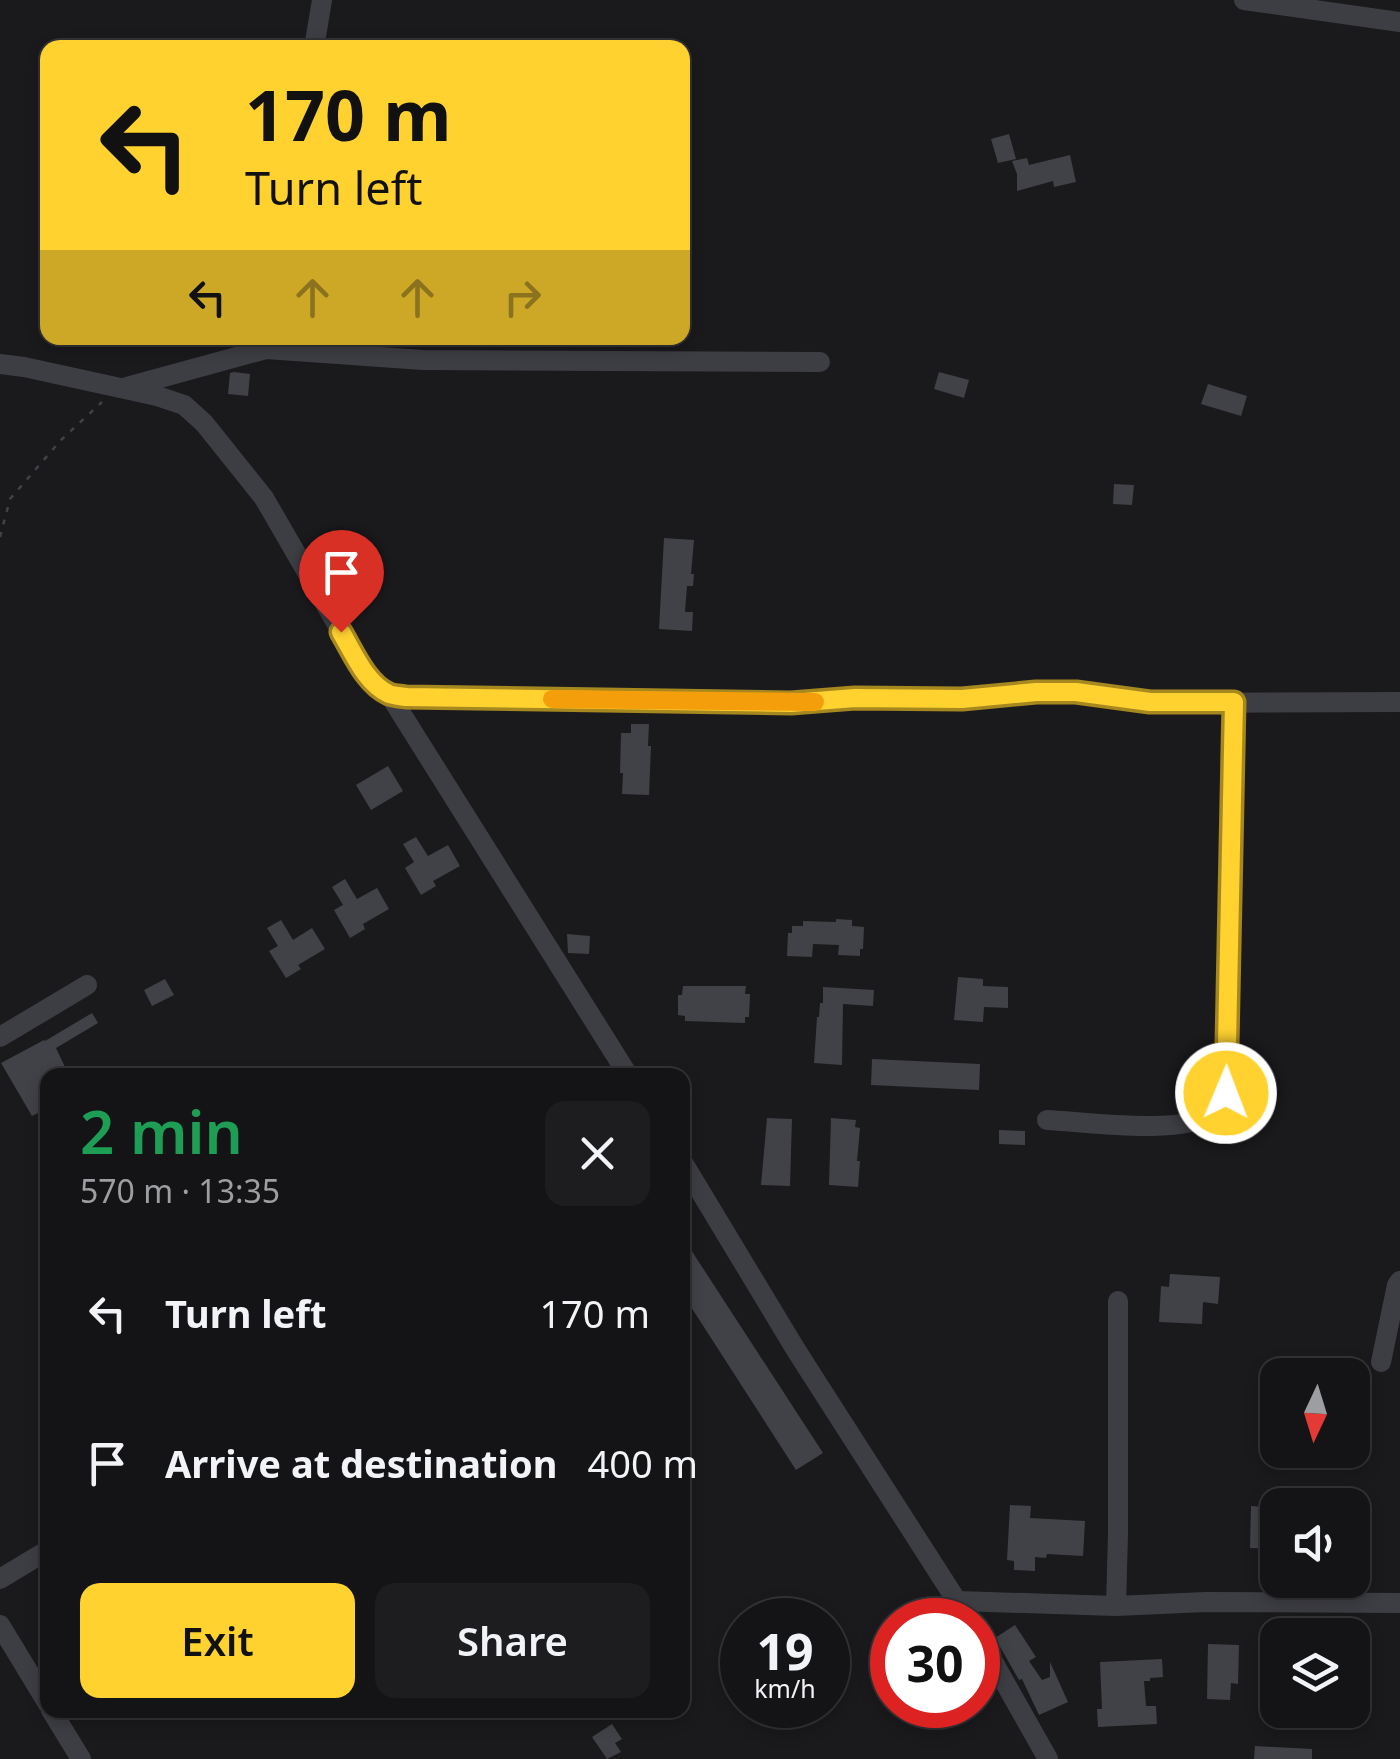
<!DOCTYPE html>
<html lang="en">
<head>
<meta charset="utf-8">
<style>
	:root { --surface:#141416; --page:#1d1d1f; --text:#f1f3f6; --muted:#9d9ea1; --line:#333335; --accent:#ffd230 }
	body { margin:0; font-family:"Noto Sans",sans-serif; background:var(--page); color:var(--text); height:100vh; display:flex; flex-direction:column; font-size:38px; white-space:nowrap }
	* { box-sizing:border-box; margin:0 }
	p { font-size:32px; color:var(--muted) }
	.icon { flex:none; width:55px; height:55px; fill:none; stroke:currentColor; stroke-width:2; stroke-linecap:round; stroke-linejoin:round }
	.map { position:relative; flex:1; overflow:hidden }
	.side { position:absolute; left:40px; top:1068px; width:650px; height:650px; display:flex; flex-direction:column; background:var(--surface); border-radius:20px; box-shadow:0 5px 15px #0003,0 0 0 2px var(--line) }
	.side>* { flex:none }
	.hud { position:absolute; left:40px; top:40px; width:650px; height:305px; border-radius:20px; box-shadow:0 5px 15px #0003,0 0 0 2px var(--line); background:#ffd230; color:#111; overflow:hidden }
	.needle { width:65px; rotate:184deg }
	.tools { position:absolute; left:1260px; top:1358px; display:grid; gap:20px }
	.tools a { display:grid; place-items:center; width:110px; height:110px; border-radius:20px; background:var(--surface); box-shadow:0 5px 15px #0003,0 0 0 2px var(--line); font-size:50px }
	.speed { position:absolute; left:720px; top:1598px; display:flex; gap:20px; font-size:50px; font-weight:700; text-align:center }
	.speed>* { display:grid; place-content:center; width:130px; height:130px; border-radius:50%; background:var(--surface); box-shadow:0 5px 15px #0003,0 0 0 2px var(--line); line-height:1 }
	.speed small { font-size:25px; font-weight:400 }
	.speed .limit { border:15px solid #d22; background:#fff; color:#111 }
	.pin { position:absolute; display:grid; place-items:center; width:85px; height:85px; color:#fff; margin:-102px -42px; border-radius:50% 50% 50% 0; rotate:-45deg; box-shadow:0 0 10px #0007 }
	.pin .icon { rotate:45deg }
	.me { position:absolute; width:110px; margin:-55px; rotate:1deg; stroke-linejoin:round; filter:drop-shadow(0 0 8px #0008) }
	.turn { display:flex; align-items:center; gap:35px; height:210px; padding:0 40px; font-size:45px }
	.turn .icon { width:130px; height:130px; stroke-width:2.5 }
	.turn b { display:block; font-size:70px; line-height:85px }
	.lanes { display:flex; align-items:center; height:95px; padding:0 40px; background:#0003; justify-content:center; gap:50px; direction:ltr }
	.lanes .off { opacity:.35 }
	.round { display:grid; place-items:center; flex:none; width:105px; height:105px; border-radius:20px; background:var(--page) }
	.headline { display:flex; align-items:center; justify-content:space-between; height:170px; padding:0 40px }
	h1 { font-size:60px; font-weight:600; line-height:75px; color:#1e9e55 }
	.cta { display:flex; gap:20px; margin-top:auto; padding:20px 40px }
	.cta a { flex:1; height:115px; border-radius:20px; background:var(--accent); color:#111; font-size:40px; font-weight:600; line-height:115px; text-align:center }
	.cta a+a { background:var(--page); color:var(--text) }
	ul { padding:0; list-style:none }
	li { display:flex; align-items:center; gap:30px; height:150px; padding:0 40px }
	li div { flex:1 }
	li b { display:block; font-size:38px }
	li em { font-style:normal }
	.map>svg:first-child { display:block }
</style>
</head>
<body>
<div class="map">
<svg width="1400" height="1759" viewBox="0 0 1400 1759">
	<rect width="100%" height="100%" fill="#1a1a1d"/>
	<path fill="#414247" d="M1009,134L1016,159L998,163L991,139Z
		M1070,155L1076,182L1054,187L1053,181L1017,191V174L1012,161L1027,158L1029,165Z
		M234,372L250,374L248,396L228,394L230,373Z
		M939,372L969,380L964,398L934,389Z
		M1208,384L1247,396L1241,416L1201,404Z
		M1114,484L1134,485L1132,505L1113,504Z
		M664,538L694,540L691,574H694L693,586H687L685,612H693L692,631L659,629Z
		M631,724H649L648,746H651L649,795L622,794L623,773H620L621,733H631Z
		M388,766L403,791L371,810L356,785Z
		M416,837L428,856L448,845L460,866L433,881L436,886L421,895L405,868L414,862L403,844Z
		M345,879L357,899L377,888L389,909L363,924L365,929L350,938L334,910L343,905L332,887Z
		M836,919L852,920V926L864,927L863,949H860V956L838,955L839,945L813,944L812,957L787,956L788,933H792V926H803V921L836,922Z
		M281,920L293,940L312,928L325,949L298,965L301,969L286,978L269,951L278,946L267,928Z
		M567,934L590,936L589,954L568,953Z
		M958,977L983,979V986L1008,987V1008L984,1007L983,1022L954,1020Z
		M165,979L174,995L152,1006L144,990Z
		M683,986H746L745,994H750L749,1017H745V1023L685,1021V1016L678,1015V995H682Z
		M823,987L874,990L873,1006L843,1004L842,1065L814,1063L817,1017H819L820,1003H823Z
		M92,1013L98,1023L56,1048L65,1067L43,1077L48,1085L43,1090L48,1098V1108L32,1116L1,1063L44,1040L45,1041Z
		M872,1059L980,1064L979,1090L871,1085Z
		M767,1118L792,1119L790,1186L761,1185Z
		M831,1118L856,1120L855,1127L860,1128L857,1161H860L858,1187L829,1185Z
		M999,1130L1025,1131V1145L999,1144Z
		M682,1236L823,1453L796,1470L682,1293Z
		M1170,1274L1220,1277L1218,1304L1203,1302L1202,1324L1159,1322L1161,1286L1169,1287Z
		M1292,1490L1303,1505H1278L1276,1549L1250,1548L1251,1506L1264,1507Z
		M1010,1505L1031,1506L1030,1518L1085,1521L1083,1556L1047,1554L1046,1558L1035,1557V1571L1014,1570V1561L1007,1560Z
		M1015,1625L1036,1657L1029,1661L1042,1680L1050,1677V1662L1068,1702L1039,1715L1022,1679L1019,1680L995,1638Z
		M1208,1644L1239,1645L1238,1684L1231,1683L1230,1700L1207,1699Z
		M1162,1659L1163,1677L1150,1678V1681H1144L1146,1706H1156L1157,1724L1098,1727L1097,1709H1102L1100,1662Z
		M612,1724L622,1739L615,1743L621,1752L607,1759L592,1737Z
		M1255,1746L1312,1749V1759H1254Z"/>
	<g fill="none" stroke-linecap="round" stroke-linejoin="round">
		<path stroke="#414249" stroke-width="2.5" stroke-dasharray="5 8" stroke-linecap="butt" d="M0,537L10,499L61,440L102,402"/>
		<path stroke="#3d3d44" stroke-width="20" d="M1244,0L1400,22
			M314,48L322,0
			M0,364L24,367L157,396L184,405L204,423L264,498L360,664C375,684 381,692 406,697L791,703L855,698L961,699L1036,692H1076L1150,703L1400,702
			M127,387L266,349L423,360L820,362
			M389,694L628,1075
			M0,1037L87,985
			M1047,1120C1087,1122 1182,1136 1214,1113C1221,1108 1223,1101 1226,1093L1234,702
			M682,1161L796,1350L969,1620
			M1381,1362L1397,1285L1400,1281
			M0,1579L48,1550
			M958,1601L1116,1606L1206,1602L1400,1603
			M1116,1606L1118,1534V1301
			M0,1625L48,1704
			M978,1635L1048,1759
			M51,1710L81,1759"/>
	</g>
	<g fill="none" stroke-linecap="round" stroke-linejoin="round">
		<g stroke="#a6881f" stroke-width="25">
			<path id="route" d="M341,632C353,652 366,684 389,694C394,696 400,696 406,697L791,703L855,698L962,699L1036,692H1076L1150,702H1234L1226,1093"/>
		</g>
		<use href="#route" stroke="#ffd230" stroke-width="18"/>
		<path stroke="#f59e0b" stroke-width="18" d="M552,699L815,702"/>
	</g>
</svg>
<div class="tools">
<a><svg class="needle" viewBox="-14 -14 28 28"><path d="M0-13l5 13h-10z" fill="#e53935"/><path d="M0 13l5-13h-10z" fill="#9d9ea1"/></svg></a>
<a><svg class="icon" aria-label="sound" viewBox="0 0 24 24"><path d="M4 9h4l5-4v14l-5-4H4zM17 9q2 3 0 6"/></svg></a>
<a><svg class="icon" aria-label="layers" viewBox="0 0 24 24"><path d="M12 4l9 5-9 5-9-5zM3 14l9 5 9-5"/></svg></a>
</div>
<div class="speed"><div>19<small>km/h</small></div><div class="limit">30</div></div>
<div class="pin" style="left:341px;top:632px;background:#d93025"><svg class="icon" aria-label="arrive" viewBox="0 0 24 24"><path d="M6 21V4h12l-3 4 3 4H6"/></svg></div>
<svg class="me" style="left:1226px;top:1093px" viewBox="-20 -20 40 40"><circle r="17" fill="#ffd230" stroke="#fff" stroke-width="3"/><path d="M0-11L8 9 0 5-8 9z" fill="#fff"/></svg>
<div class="hud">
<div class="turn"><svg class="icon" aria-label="left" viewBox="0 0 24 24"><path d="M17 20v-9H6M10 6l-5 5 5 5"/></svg><div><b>170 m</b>Turn left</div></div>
<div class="lanes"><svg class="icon" aria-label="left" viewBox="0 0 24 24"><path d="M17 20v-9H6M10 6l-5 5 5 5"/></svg><svg class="icon off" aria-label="ahead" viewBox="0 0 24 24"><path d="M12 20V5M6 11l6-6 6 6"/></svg><svg class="icon off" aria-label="ahead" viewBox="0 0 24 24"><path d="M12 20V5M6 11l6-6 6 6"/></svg><svg class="icon off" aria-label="right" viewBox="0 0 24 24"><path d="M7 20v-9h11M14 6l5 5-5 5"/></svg></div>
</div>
<section class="side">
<div class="headline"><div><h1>2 min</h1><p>570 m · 13:35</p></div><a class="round"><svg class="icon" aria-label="close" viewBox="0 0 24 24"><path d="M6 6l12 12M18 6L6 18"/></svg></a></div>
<ul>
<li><svg class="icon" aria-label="left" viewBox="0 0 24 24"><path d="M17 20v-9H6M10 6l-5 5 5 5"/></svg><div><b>Turn left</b></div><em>170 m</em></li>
<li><svg class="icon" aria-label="arrive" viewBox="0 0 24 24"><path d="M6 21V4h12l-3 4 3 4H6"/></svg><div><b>Arrive at destination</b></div><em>400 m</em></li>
</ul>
<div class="cta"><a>Exit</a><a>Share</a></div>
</section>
</div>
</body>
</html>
